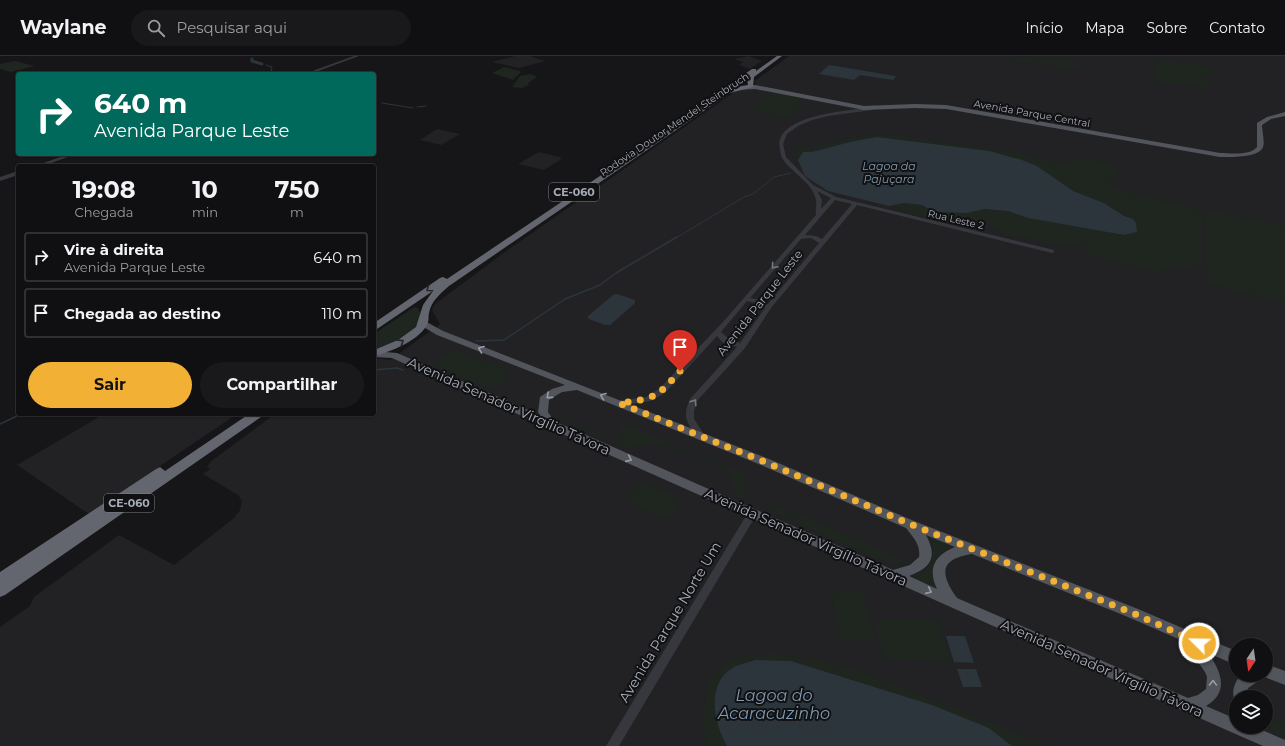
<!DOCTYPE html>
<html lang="pt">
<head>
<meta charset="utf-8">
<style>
	:root { --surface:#101012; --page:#19191b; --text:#f1f3f6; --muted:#9c9d9f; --line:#303032; --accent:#f2b134 }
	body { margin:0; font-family:Montserrat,sans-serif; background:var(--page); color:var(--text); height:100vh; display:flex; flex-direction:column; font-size:15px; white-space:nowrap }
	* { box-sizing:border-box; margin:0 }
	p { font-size:13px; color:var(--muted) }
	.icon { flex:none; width:22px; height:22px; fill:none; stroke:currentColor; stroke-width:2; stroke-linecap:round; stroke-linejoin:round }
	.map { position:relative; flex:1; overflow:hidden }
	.panel { position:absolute; left:16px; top:108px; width:360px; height:252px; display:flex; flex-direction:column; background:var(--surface); border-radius:4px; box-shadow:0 1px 3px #0004,0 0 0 1px var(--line) }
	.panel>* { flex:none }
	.guide { position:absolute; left:16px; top:16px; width:360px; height:84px; border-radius:4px; box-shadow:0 1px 3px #0004,0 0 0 1px var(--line); background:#00695c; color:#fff; overflow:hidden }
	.needle { width:26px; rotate:193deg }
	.tools { position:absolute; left:1229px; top:582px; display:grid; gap:8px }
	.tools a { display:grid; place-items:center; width:44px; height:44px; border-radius:50%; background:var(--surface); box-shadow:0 1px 3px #0004,0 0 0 1px var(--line); font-size:20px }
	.pin { position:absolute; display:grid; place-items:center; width:34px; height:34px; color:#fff; margin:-41px -17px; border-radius:50% 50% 50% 0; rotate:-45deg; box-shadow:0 0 4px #0007 }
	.pin .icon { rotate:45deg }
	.me { position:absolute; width:44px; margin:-22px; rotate:293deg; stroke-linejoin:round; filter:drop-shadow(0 0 3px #0008) }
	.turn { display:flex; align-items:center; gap:14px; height:84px; padding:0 12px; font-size:18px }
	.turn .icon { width:52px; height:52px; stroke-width:2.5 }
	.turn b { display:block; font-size:28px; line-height:34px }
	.eta { display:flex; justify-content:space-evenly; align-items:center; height:68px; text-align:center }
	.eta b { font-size:24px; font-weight:700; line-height:28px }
	.button { display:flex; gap:8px; margin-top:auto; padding:8px 12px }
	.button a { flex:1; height:46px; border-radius:24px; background:var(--accent); color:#111; font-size:16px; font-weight:700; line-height:46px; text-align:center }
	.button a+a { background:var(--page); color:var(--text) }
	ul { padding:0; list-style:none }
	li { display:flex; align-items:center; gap:12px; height:50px; margin:0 8px 6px; padding:0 4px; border:2px solid var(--line); border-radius:4px }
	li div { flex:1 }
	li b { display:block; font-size:15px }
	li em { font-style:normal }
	header { display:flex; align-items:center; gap:24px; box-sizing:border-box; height:56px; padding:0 20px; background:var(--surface); border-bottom:1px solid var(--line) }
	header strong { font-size:19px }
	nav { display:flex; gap:22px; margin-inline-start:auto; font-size:14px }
	.search { width:280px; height:36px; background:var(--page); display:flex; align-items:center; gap:10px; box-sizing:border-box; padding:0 14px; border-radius:22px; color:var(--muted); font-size:15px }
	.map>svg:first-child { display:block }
</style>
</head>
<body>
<header>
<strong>Waylane</strong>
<div class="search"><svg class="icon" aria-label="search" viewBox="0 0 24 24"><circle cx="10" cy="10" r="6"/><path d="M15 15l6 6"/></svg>Pesquisar aqui</div>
<nav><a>Início</a><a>Mapa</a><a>Sobre</a><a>Contato</a></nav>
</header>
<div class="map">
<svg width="1285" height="690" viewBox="0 0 1285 690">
	<rect width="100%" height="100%" fill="#161618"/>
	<path fill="#222225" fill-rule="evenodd" d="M515,0H530L545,5L519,12L492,6Z
		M749,0L762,5L750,13L739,9L743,6L734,3Z
		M789,0H1285V690H0V571L30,550L34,541L119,479L174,509L234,462L240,454L242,445L238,439L203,418L210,413L207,411L210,406L275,358H374V302L390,304L440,268L432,254L435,248L509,193L736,35L749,32L756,28L754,26L756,24ZM1236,589H1266V619H1236ZM1236,641H1266V671H1236Z
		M437,73L460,78L441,89L420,84Z
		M539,96L563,102L544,114L518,108Z
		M104,358H237L89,458L17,409Z"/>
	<path fill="#1e261f" d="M1034,0L1081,6L1077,12L1075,13L1006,4Z
		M1156,3L1215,11L1217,12L1213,15L1215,18L1206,19V23L1213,31H1201L1180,27L1170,28L1153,26Z
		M15,5L35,10L11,16L0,13V8Z
		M504,11L519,15L521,16L513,24L492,17Z
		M531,18L537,21L528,27L529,29L522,32L512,31L520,20Z
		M776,36L801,41L798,45L802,51L792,57L791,62L748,54C753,51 757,46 761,43C765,40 772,40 776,36Z
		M887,78C914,81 940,86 967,90C983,93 1000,94 1016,97C1034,101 1052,106 1070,108V106L1087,102L1114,108L1117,112L1109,128L1112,132L1197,153L1203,158L1201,210L1163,213L1161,215L1179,221L1092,200L1086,196V192L1077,188L1069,190H1055L1031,182L1023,183L1006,179L993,171L948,165L902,154L893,150L904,147L922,149L934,156L985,153L1008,155L1028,162L1124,179L1137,176L1133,163L1124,160L1104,147L1073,135L1037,110L1001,98L938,89L850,86L812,96H803L798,104L792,89L812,91L862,80Z
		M1211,154L1285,170V247L1207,228V160Z
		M414,251L418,252L421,259L416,271L395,286L374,293V278Z
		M458,294L511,316L510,322L505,326L488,333L438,310L437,305L440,300Z
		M552,358L606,380L610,382V386L557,362Z
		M623,368L626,369L694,397L692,399L657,386L627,393L617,389C616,380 617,374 623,368Z
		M696,398L744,418L747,431L743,441L738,443L730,419L727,415L694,400Z
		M641,425L682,443L668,463L626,444Z
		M778,449L905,505L900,507H888L761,451Z
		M929,480L952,490C932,497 929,515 937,533L912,522C934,514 937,502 929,480Z
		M831,536L864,537L875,585L840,583Z
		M875,563L938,564L951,605L884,603Z
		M772,597L820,605L852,612L1049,690H1012L989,672L932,649L791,605L755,604L724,685L727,690H706L703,662L708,625L730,603L760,598Z
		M1266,661L1285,669V683L1266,668Z"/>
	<path fill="#2c353c" d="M829,9L895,20L896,21L893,24L860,19L854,24L819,18Z
		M877,81L989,95L1022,104L1037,110L1073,135L1104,147L1124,160L1133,163L1136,167L1137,176L1124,179L1028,162L1008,155L985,153L966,157L934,156L922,149L904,147L889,150L828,135L805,120L798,104L803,96H812L850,86Z
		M617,238L635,244V247L610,269H605L589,263L587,261L613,239Z
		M946,580H965L974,607L954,606Z
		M755,604L791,605L932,649L989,672L1012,690H727C714,668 706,629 731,613C738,608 748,607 755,604Z
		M957,613H976L982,631H963Z"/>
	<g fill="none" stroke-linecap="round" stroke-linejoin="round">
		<path stroke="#2c353c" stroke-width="1" d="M266,9L272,11L271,15L274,18
			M382,47L413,52
			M417,51L426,50
			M676,182L744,141L753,138L774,121L791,117"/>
		<path stroke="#2c353c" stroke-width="1.5" d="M476,285L504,284L565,243L600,229L616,217L677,181
			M374,314L397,312L403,314
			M0,368L21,358"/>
		<path stroke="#2c353c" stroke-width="3" d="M252,3V5L262,8"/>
		<path fill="#37383d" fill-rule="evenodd" d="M354,0H359L310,18H304Z
			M874,49L876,50L872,54L828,60L812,64L798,70L787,78L783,88L786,101L813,129L836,141L1054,194V196L1052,197L857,149L771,252L745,292L697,345L694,355V363L705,380L704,382H698C687,367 681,360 691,342L737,291L722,286L717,280L665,337L651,345L619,350L616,349L615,347L616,345L646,341L659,333L723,266L816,159C815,155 817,149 816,144C813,126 791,117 782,102C781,99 780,96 780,93C772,60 848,54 869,52ZM817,135L831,142L821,153L822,144ZM835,144L852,148L822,183L816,180L805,179ZM811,182L819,187L768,248L760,244L750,242L801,183ZM747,245L756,247L765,252L740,287L728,282L721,276Z
			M69,98H76L43,110H35Z
			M18,115V119L0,125V121Z
			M752,454L755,455L757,458L755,461L619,690H606L749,455Z"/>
		<path fill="#53555c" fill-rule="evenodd" d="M730,29L737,30L755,29L864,50L915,48L946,49L1220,97C1230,97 1250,100 1257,91V67L1267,61L1285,56V60L1271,63L1262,69C1262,75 1265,86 1263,91C1259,102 1230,101 1220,101L946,53L915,52L864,54L755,33L737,34L728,31V30Z
			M423,264L443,275L769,403L914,465L1138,553L1236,595V609L1208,597C1221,615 1230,636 1206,650L1236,663V671H1255L1285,684V690H1263L1231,676L392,302L374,301V295L397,297L540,359L538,356L540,341L552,333L565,329L437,279L420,269L419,267L420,265ZM577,334L761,409L906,472C913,481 921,489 919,501L910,509L893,514L554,365L548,356L549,344L562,336ZM926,479L955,491C935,499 927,512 937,533L909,520C931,512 938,501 926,479ZM972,498L1128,561L1183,585L1205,616L1207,621L1206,633L1198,639L1188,642L957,542C940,518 939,503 972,498Z
			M1266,608L1285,615V629L1262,620L1260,624L1248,632L1247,641H1236V647L1235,646C1231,637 1234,626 1241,619H1266Z"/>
		<path fill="#63666e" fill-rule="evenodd" d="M777,0H782L754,21L753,31L730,37L449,230C441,237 431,245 429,257C428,260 429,263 428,266C422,284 390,296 374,300V294L398,284L416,271L423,249L433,235L377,273L374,274V267L440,222L443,221L447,223L726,35L748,29L747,23L750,19L728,34L723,33L752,13H756V15Z
			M249,358H263L261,361L5,539L0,541V516L156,413L160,411L165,415Z"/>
	</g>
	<defs><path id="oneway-chevron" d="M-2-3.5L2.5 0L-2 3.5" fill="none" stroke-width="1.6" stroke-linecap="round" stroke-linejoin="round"/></defs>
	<g stroke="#757881">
		<use href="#oneway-chevron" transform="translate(774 210) rotate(131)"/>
		<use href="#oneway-chevron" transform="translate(694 346) rotate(-57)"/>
	</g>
	<g stroke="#26262a">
		<use href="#oneway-chevron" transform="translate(429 233) rotate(145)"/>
		<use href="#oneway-chevron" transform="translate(401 286) rotate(-33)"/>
	</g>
	<g stroke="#979ba6">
		<use href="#oneway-chevron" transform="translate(481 293) rotate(-159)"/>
		<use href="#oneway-chevron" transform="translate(549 340) rotate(139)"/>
		<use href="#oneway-chevron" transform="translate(603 340) rotate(-159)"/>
		<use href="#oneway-chevron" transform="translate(629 403) rotate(24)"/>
		<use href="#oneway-chevron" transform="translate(929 535) rotate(24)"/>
		<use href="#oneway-chevron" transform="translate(1213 627) rotate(-90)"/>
	</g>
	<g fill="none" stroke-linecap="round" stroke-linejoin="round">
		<path stroke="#f2b134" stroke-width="7" stroke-dasharray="0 12.6" d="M680,315C657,341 655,343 619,347L765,406L910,468L1133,557L1199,587"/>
	</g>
	<g text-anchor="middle" stroke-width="4" stroke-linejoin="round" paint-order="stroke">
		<g font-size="10" fill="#a8adb8" stroke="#111113">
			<text transform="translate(1032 57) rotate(10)" y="4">Avenida Parque Central</text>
			<text transform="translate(674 68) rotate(-34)" y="4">Rodovia Doutor Mendel Steinbruch</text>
			<text transform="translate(956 163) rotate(13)" y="4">Rua Leste 2</text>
		</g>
		<g font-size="11" font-style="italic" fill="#7f9bb3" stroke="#111113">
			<text x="889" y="114">Lagoa da<tspan x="889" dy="13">Pajuçara</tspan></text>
		</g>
		<g fill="#111113" stroke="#7b7e86" stroke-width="1">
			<rect x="549" y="127" width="50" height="18" rx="3"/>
			<rect x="104" y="438" width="50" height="18" rx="3"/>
		</g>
		<g font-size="11" font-weight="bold" fill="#a8adb8">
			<text x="574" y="140">CE-060</text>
			<text x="129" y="451">CE-060</text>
		</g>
		<g font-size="12" fill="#a8adb8" stroke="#111113">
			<text transform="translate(760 247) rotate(-52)" y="4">Avenida Parque Leste</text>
		</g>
		<g font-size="14" fill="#a8adb8" stroke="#111113">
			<text transform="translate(509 350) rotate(24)" y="5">Avenida Senador Virgílio Távora</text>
			<text transform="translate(806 481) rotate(24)" y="5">Avenida Senador Virgílio Távora</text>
			<text transform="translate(670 566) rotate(-59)" y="5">Avenida Parque Norte Um</text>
			<text transform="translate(1102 612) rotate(24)" y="5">Avenida Senador Virgílio Távora</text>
		</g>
		<g font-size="16" font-style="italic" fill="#7f9bb3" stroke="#111113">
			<text x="774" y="645">Lagoa do<tspan x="774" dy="18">Acaracuzinho</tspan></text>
		</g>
	</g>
</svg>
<div class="tools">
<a><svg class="needle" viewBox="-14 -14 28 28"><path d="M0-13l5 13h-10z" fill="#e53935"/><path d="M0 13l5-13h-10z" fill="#9c9d9f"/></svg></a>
<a><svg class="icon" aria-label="layers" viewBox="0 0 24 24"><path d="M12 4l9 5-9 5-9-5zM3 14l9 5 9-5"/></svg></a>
</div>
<div class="pin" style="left:680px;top:315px;background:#d93025"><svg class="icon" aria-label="arrive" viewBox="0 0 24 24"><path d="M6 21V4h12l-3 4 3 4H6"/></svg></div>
<svg class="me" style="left:1199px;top:587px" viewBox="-20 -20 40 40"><circle r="17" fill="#f2b134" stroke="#fff" stroke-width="3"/><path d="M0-11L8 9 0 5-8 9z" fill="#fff"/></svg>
<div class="guide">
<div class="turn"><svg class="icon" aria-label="right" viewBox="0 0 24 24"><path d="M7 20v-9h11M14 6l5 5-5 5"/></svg><div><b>640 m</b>Avenida Parque Leste</div></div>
</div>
<section class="panel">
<div class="eta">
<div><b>19:08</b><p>Chegada</p></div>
<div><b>10</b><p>min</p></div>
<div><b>750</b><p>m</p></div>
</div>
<ul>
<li><svg class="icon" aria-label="right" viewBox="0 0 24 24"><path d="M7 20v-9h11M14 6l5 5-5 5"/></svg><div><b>Vire à direita</b><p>Avenida Parque Leste</p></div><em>640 m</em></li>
<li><svg class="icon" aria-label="arrive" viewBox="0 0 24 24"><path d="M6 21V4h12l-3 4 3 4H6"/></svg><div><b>Chegada ao destino</b></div><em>110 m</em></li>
</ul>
<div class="button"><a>Sair</a><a>Compartilhar</a></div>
</section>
</div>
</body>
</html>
